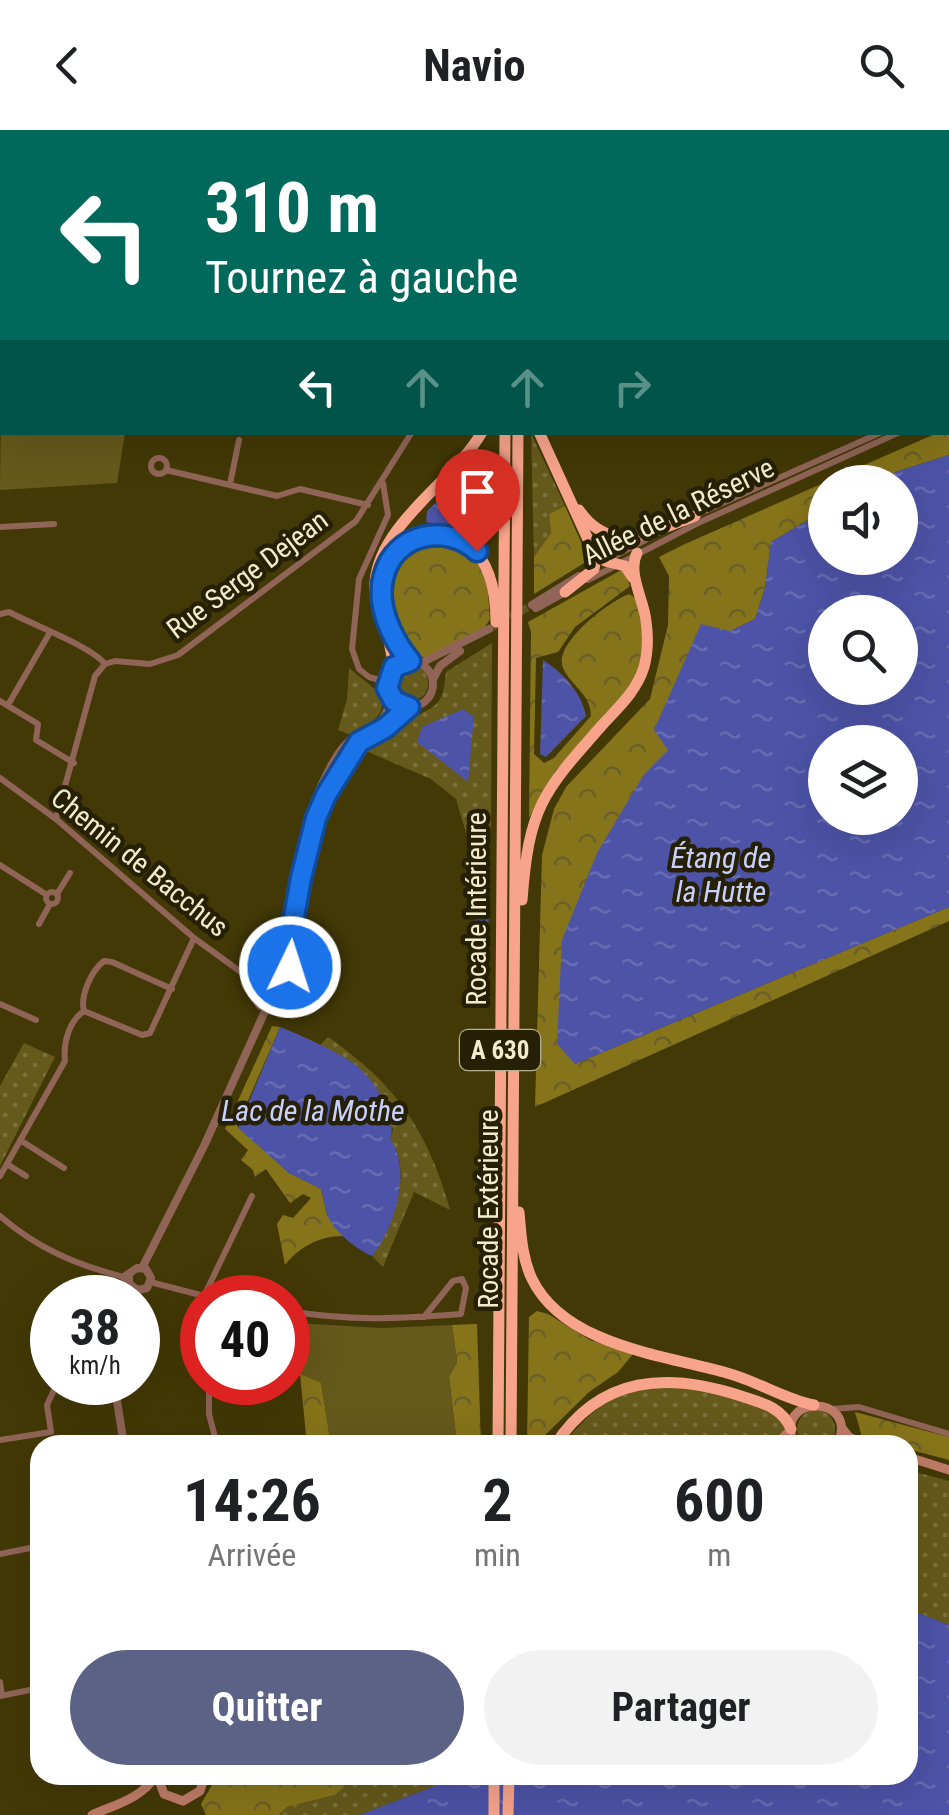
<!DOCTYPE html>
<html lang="fr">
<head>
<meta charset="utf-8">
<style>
	:root { --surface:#fff; --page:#f2f2f2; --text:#202124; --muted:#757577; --accent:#5c6285 }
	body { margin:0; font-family:"Roboto Condensed",sans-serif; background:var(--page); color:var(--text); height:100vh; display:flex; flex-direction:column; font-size:38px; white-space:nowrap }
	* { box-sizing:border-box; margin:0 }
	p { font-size:32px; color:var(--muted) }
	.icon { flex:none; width:55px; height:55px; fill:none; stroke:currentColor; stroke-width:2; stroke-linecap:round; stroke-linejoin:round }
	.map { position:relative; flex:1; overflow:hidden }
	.panel { position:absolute; left:30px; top:1305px; width:888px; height:350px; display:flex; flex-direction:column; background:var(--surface); border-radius:30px; box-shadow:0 10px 40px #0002 }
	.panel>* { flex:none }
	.hud { position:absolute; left:0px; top:0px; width:950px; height:305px; box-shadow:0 10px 40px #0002; background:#00695c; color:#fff; overflow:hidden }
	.fabs { position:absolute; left:808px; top:335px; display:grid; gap:20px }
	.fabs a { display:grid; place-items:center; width:110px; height:110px; border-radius:50%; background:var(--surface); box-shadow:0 10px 40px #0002; font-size:50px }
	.speed { position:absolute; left:30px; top:1145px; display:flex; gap:20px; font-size:50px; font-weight:700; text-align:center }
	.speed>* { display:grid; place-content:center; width:130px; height:130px; border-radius:50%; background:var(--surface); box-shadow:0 10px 40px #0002; line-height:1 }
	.speed small { font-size:25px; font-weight:400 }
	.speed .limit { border:15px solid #d22; background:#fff; color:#111 }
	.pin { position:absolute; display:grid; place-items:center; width:85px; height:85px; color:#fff; margin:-102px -42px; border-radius:50% 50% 50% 0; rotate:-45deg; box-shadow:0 0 10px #0007 }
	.pin .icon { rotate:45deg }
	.me { position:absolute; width:110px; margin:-55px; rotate:4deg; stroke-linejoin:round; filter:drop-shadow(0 0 8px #0008) }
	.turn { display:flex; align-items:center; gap:35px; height:210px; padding:0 40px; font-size:45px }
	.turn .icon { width:130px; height:130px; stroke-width:2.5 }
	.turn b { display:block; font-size:70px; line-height:85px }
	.lanes { display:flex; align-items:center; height:95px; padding:0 40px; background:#0003; justify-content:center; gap:50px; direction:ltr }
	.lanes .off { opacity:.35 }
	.eta { display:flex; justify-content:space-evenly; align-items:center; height:170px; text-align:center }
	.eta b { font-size:60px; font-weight:700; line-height:70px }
	.action { display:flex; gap:20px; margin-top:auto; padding:20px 40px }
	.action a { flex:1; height:115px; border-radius:60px; background:var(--accent); color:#fff; font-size:40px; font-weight:700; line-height:115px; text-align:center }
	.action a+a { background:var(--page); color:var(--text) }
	header { display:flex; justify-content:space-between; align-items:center; height:130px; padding:0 40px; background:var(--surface); font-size:45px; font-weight:700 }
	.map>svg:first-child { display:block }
</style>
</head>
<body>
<header><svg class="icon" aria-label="back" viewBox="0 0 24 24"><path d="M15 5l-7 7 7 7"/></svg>Navio<svg class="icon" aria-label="search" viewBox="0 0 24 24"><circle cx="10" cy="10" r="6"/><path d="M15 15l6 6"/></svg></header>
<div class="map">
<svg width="949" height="1685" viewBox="0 0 949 1685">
	<defs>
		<pattern id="grass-dots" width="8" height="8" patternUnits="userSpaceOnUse" patternTransform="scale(2.5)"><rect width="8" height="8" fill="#66591c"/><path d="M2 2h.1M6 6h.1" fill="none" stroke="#7c713c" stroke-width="1.8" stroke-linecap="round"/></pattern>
		<pattern id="forest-crowns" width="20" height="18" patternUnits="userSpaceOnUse" patternTransform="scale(2.5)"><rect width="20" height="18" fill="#86741a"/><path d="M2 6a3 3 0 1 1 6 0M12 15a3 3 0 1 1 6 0" fill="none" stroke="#6b602a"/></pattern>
		<pattern id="water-ripples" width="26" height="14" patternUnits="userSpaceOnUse" patternTransform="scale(2.5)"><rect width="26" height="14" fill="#4d53a7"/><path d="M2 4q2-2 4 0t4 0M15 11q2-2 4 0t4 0" fill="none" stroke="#676cb2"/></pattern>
	</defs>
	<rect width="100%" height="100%" fill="#433906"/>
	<path fill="url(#grass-dots)" d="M531,303L565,376L549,384L551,403L534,427Z
		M492,513L491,703H466L456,669L431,649L366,621C375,615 385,611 393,604C399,599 405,591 412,588C438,575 443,575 446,542Z
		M392 553a18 18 0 1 1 36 0a18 18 0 1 1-36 0Z
		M349,538L382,565C386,587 368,596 351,605L338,600L347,569Z
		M258 857a18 18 0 1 1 36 0a18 18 0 1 1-36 0Z
		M328,907C396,954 428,1001 450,1080L414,1062L383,1137L372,1126C393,1097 414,1041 390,1009L393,1000C374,954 365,939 319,916Z
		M24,913L55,927L0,1036V956Z
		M673,1253L765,1277L786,1294C784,1307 774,1310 764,1315H563C600,1269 615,1264 673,1253Z
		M797 1299a19 19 0 1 1 38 0a19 19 0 1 1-38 0Z
		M908,1340L949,1351V1495L908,1479Z
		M358,1645H464L359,1685H279L287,1677L335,1665Z"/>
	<path fill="url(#forest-crowns)" d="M949,297V325L898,341L876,352H825V380L771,412L765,458L755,489L730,501L669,620L643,646L575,934L949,777V791L535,977L542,725L554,679L566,657L650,569L668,495L669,446L659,427L685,414L937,303L948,302Z
		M565,376L589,430L534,464V427L551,403L549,384Z
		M440,409C486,418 488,450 490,489L485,497C468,506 443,528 423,527C391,526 356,419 440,409Z
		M623,439L630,456L575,497L558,522L536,528L534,624L544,633L554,628L591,586C591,564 571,556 563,538C553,513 610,471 629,464L637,469L644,511L636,549L544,659L529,688L531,502L528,492Z
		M272,896L280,897L237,996L289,1043L321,1059L327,1085L346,1106C321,1105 300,1116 285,1135L277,1094L283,1085L293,1088L311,1068L303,1064L290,1073L266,1039L255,1047L253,1040L241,1030L248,1020L225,999Z
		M537,1181L548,1184L590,1210L633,1224L618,1242L589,1262L535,1315H527L529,1187Z
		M477,1194L481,1315H457L449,1247L457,1232L452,1195Z
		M300,1244L321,1252L331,1315H307Z
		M855,1282L949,1307V1330L908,1319V1315H892L862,1307Z
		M253,1645H358L335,1665L287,1677L279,1685H206L201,1674L212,1655L240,1651Z"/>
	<path fill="#66591c" d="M2,201V302L125,303L117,353L0,360Z
		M295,1193L381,1198L452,1195L457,1232L449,1248L457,1315H331L321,1253L300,1244Z"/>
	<path fill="url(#water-ripples)" fill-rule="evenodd" d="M949,325V777L575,934L557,914L562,810L597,723L643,646L668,620L654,600L701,494L730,501L755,489L765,458L771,412L825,380V428H900V352H876L898,341ZM825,482H900V558H825ZM825,612H900V688H825Z
		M477,334L488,341L487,408L481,411L455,398L426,392L427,381Z
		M543,530C562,542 582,563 586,586L546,627L540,624Z
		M463,579L474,587L468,652L417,612L422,597Z
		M477,717L485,718L489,724L488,852L487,856L479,858L476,854L473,721Z
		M280,897C303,906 332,919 353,933C373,948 399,985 390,1009C413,1040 394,1099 372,1126C357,1120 333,1101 327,1084C324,1076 324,1067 321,1059L289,1043L238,998Z
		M908,1479L949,1495V1685H359L464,1645H908Z"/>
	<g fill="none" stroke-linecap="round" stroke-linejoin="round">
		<path stroke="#5d5424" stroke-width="8" stroke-dasharray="8 4" stroke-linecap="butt" d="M489,499L532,475"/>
		<path stroke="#906558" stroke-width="6" d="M9,2L10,0
			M216,2L217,0
			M472,2L475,0
			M543,2V0
			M791,2L798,0
			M0,25L2,18
			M0,46L2,47
			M948,148L949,147
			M0,154V172
			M948,274L949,273
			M948,281H949
			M151 336a8 8 0 1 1 16 0a8 8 0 1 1-16 0Z
			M166,340L277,366L300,359L368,375
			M383,353L388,385L359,449L352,519L359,539L369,547L387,552
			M230,354L239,310
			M696,385L882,302
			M0,397L54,394
			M607,430L653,406
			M588,450L698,393L900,302
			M0,484L9,482C33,495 91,516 105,534
			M0,571L38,594L36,610L74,633
			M8,575L49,504
			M0,648L56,689L194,808L252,850
			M56,689L95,546L105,534L115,531L150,534L178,525L356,391L412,302
			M0,735L47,765
			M46 768a6 6 0 1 1 12 0a6 6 0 1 1-12 0Z
			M57,764L70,743
			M39,794L50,774
			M0,874L36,890
			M84,881L142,905L150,903L194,808
			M84,881C80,866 91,841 104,831L112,832L172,859
			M20,1010L64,1038
			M7,1034L26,1046
			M0,1046L65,931C63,913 69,891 84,881
			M0,1086C37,1118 76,1135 124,1147
			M154,1153L212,1168
			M204,1166L252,1066
			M288,1181C349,1191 399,1189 461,1184L466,1158L462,1149L453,1151L424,1187
			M39,1212L52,1217
			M52,1219V1248
			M209,1252V1284L217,1315
			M832,1279L859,1277L949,1304
			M0,1310L51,1302L47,1275L54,1260L70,1257L69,1252
			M0,1424L40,1416
			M0,1552L2,1565
			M0,1566L40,1558"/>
		<path stroke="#906558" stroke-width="8" d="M532,475L579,446
			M536,478L565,462
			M387 554a23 23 0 1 1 46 0a23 23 0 1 1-46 0Z
			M421,533L489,499
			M433,549L440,536L460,521
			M270,833L281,820C292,759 299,695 329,640C333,632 339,621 346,614C366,594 385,602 391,567
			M291,837L270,833L255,844L252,864L260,876C279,886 304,877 300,852C298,840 289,835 289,821C300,753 307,672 354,618C361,610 371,608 380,602C390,595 400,585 409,577
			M142,1138L204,1016L266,879
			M128,1151L124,1147L137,1138L146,1139L151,1148L147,1158L138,1160L129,1154V1144
			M114,1252L124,1315"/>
		<path stroke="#bf7c68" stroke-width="9" d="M842,1298L849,1307L866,1315
			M777,1314L791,1299
			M795,1315C770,1263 862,1263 837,1315
			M908,1327L949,1340
			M157,1645L164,1664L183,1671L200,1661L205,1645
			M92,1685C114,1675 143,1668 156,1645"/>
		<path stroke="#f7a48b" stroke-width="11" d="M507,2L508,0
			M522,2V0
			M539,302L596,427L594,439L565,462
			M579,380C611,427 653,401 695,386
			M605,431L625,436L633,448
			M375,465C369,399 452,355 482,302
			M388,506L394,537
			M410,531C313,414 496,334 496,492
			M522,770C529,676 543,662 604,593C620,576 637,560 644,537C648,522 648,505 646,491C644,470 627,443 637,423
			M519,1082C521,1105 522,1128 532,1149C564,1215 663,1225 727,1243C757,1251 784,1269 814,1275
			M498,1315L505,302
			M511,1315L518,302
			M555,1315C601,1245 668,1242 741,1266C762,1273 782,1277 791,1299
			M210,1645L219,1649L232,1645
			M494,1685V1645
			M508,1685L509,1645"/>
	</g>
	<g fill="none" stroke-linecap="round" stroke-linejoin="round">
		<g stroke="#114b97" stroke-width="25">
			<path id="route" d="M290,837L288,821L301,748L316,688L326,665L359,612L385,598L409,577L394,571L387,558L394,537L410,531C392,509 375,474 384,445C395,403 447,393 477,421"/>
		</g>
		<use href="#route" stroke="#1a73e8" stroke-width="18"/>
	</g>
	<g text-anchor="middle" stroke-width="9" stroke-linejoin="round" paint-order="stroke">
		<rect fill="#262106" stroke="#b6af91" stroke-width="2.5" x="460" y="900" width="80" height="40" rx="8"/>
		<g font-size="25" font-weight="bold" fill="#f3eccc">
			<text x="500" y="929">A 630</text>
		</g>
		<g font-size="28" fill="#f3eccc" stroke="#262106">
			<text transform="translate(678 381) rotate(-26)" y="10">Allée de la Réserve</text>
			<text transform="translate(247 444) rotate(-37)" y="10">Rue Serge Dejean</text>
			<text transform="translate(140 732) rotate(39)" y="10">Chemin de Bacchus</text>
			<text transform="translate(476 779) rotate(-90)" y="10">Rocade Intérieure</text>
			<text transform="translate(488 1079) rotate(-90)" y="10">Rocade Extérieure</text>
		</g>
		<g font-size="30" font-style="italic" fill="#c8d0fe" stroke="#262106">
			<text x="721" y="738">Étang de<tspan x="721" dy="34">la Hutte</tspan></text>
			<text x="313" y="991">Lac de la Mothe</text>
		</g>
	</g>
</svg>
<div class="fabs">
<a><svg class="icon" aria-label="sound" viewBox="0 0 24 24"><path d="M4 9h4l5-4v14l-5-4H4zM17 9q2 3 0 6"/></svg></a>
<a><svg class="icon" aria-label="search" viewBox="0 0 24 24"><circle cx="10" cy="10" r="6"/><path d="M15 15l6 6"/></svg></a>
<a><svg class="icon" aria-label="layers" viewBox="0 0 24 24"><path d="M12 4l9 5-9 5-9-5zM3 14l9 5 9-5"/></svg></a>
</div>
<div class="speed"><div>38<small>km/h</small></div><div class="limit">40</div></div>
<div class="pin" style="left:477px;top:421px;background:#d93025"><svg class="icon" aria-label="arrive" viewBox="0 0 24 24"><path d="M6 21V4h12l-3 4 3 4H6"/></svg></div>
<svg class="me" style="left:290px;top:837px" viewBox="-20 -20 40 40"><circle r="17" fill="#1a73e8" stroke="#fff" stroke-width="3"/><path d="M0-11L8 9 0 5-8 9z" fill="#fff"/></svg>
<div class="hud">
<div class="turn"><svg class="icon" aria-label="left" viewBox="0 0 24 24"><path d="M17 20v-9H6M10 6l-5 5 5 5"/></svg><div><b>310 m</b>Tournez à gauche</div></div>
<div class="lanes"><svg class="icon" aria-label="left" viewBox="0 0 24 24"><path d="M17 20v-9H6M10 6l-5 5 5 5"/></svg><svg class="icon off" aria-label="ahead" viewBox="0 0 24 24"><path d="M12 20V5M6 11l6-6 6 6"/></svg><svg class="icon off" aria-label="ahead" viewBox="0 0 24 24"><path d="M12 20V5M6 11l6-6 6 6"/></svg><svg class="icon off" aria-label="right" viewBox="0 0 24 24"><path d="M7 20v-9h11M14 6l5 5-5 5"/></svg></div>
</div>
<section class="panel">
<div class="eta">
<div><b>14:26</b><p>Arrivée</p></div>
<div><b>2</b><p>min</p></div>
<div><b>600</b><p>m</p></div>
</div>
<div class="action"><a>Quitter</a><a>Partager</a></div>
</section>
</div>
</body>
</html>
